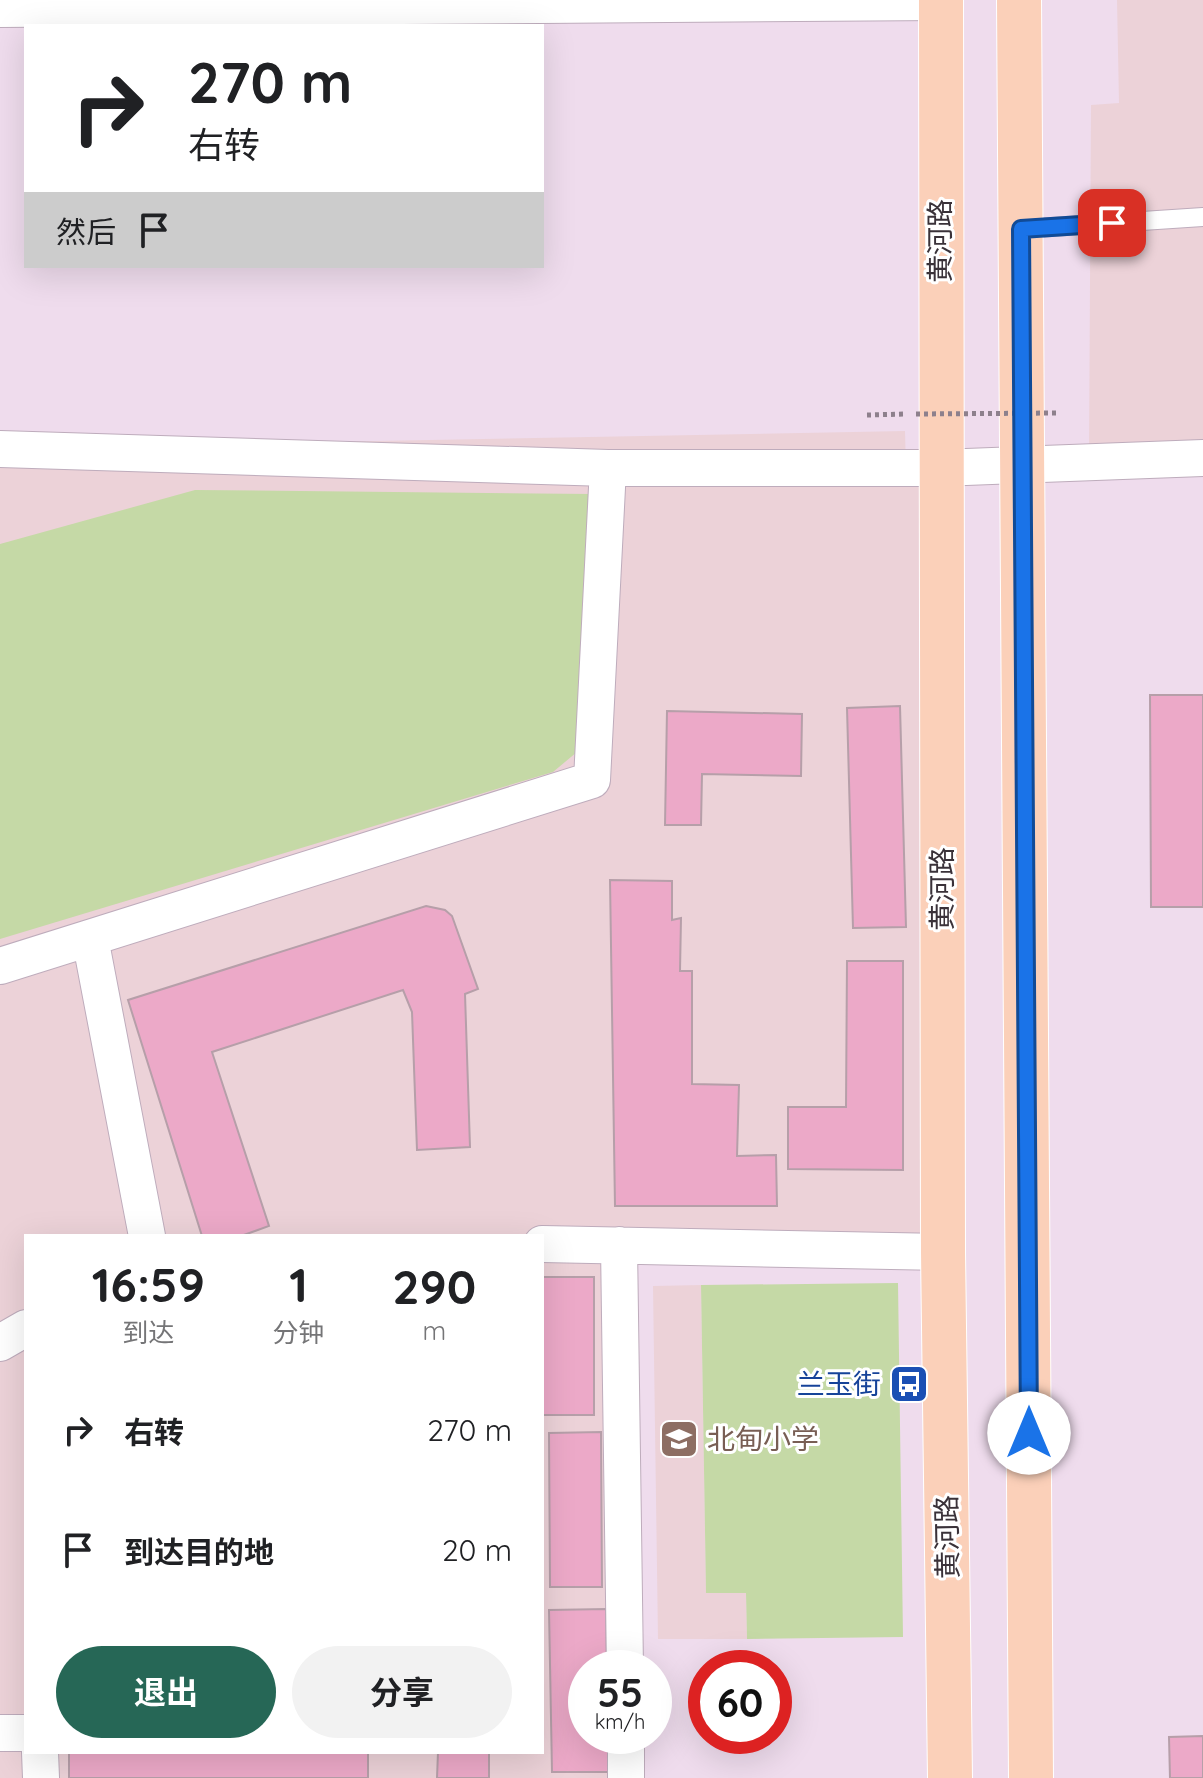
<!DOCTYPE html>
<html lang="zh">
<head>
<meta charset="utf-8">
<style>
	:root { --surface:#fff; --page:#f2f2f2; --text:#202124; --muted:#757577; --accent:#266756 }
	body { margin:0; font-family:Quicksand,"Noto Sans SC",sans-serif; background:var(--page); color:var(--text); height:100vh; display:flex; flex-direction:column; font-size:30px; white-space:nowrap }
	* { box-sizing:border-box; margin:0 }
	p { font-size:26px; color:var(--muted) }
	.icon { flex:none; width:44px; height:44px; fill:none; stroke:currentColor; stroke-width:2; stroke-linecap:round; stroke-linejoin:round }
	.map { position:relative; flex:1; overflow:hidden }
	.drawer { position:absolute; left:24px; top:1234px; width:520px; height:520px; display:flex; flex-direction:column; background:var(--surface); border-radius:0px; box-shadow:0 8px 32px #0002 }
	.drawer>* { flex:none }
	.hud { position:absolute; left:24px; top:24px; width:520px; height:244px; border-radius:0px; box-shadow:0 8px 32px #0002; background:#fff; color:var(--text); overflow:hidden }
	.speed { position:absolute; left:568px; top:1650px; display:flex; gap:16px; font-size:40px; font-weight:700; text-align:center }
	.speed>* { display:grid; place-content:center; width:104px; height:104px; border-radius:50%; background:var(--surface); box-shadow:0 8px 32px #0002; line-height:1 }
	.speed small { font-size:20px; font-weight:400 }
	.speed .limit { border:12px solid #d22; background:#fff; color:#111 }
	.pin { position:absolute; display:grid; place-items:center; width:68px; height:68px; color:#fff; margin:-34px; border-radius:16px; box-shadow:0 4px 12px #0006 }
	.me { position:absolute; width:88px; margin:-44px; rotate:0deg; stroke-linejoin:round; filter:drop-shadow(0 0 6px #0008) }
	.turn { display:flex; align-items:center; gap:28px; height:168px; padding:0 32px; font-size:36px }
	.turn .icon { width:104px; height:104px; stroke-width:2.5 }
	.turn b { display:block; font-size:56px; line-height:68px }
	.then { display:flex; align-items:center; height:76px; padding:0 32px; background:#0003; gap:16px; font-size:30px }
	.eta { display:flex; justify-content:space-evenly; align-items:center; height:136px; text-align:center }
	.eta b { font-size:48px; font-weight:700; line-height:56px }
	.primary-button { display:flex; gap:16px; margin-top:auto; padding:16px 32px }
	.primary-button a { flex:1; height:92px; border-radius:48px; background:var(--accent); color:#fff; font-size:32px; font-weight:700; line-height:92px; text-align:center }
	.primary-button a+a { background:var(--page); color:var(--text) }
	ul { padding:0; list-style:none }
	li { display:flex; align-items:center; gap:24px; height:120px; padding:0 32px }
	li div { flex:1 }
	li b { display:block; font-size:30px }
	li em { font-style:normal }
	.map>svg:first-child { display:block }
</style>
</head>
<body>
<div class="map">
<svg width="1203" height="1778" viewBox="0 0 1203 1778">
	<rect width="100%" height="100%" fill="#efdced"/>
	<path fill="#ecd2d8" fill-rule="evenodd" d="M1117,0H1203V458L1089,461L1091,105L1119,103Z
		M905,431L906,468H940L943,1252L619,1245L625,1668H586V1736L626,1778H0V448ZM26,1236H542V1752H26Z
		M701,1285L706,1592L746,1593L747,1639H658L653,1286Z"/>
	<path fill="#c5d9a6" d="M195,490L593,494L577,752L553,772L0,939V544Z
		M898,1283L903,1637L747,1639L746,1593H706L701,1285Z"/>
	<path fill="#eca9c8" stroke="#b69fa9" stroke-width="2" d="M1150,695H1203V907H1151Z
		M900,706L906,927L853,928L847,708Z
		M667,711L802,714L801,776L702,774L701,825H665Z
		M610,880L672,881V920L681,918L680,971H692V1084L739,1085L737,1156L776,1155L777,1206H615Z
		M426,906L445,910L452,916L478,989L465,994L470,1147L417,1150L412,1012L403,990L212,1052L269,1226L241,1236H202L128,1000Z
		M847,961H903V1170L788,1169V1107H846Z
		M543,1277H594V1415H543Z
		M601,1432L602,1587H550L549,1433Z
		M606,1609L607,1668H586V1736H608L609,1772H552L549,1610Z
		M1203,1736V1778H1170L1169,1737Z
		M69,1752H368V1778H69Z
		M438,1752H489V1778H437Z"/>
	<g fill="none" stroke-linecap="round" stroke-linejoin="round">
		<g stroke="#beacbc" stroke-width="20">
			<path id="service" d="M1021,229L1203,217"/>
		</g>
		<g stroke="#beacbc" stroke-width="38">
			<path id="minor" d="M0,9L941,2
				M0,449L608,468H940L1203,458
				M90,938L147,1236
				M0,966L592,780L608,468
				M542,1244L943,1252
				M619,1245L625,1668
				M0,1343L26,1328
				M0,1733H26
				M626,1736V1778
				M40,1752L41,1778"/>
		</g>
		<g stroke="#fff" stroke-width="46">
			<path id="primary" d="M941,0L943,1252L950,1778
				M1019,0L1031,1778"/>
		</g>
		<path stroke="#8d808c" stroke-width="5" stroke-dasharray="4 4" stroke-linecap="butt" d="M867,415L906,414"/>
		<use href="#service" stroke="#fff" stroke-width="18"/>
		<use href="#minor" stroke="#fff" stroke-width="36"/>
		<use href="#primary" stroke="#fbd0b9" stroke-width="44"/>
		<path stroke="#8d808c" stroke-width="5" stroke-dasharray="4 4" stroke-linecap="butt" d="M916,414L1057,413"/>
	</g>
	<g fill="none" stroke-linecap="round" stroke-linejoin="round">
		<g stroke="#114b97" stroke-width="20">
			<path id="route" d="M1029,1433L1021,229L1112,223"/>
		</g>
		<use href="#route" stroke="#1a73e8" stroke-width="14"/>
	</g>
	<defs>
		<g id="bus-square" transform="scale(2)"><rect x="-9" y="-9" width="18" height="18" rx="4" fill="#1a4fb4" stroke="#fff"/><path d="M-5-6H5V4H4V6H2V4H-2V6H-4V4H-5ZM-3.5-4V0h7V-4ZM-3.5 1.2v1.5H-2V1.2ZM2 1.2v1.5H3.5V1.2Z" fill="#fff"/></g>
		<g id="school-square" transform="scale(2)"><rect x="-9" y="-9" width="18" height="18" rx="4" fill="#8d6e63" stroke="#fff"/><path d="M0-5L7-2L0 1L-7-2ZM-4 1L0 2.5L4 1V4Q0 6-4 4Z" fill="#fff"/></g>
	</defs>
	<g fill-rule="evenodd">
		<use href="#bus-square" x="909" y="1384"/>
		<use href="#school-square" x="679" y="1439"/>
	</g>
	<g text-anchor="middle" stroke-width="6" stroke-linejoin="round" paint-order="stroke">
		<g font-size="28" fill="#3a3239" stroke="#fff">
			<text transform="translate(940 241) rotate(-90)" y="10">黄河路</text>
			<text transform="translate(942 889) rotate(-90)" y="10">黄河路</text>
			<text transform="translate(947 1537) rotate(-91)" y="10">黄河路</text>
		</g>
		<g font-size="28" fill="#164399" stroke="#fff" text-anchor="end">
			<text x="881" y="1394">兰玉街</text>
		</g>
		<g font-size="28" fill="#785e54" stroke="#fff" text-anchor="start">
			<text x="707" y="1449">北甸小学</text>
		</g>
	</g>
</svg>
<div class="speed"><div>55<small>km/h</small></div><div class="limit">60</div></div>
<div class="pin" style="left:1112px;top:223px;background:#d93025"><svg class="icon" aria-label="arrive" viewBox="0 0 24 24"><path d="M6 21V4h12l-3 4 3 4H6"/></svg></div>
<svg class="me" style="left:1029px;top:1433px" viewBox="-20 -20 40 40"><circle r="19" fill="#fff"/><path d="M0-13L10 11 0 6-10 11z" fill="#1a73e8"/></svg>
<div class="hud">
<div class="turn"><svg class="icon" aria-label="right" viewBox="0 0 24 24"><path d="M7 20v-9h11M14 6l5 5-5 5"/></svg><div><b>270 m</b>右转</div></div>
<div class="then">然后<svg class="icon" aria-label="arrive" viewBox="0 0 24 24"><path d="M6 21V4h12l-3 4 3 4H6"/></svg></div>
</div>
<section class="drawer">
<div class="eta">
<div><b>16:59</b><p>到达</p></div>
<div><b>1</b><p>分钟</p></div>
<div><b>290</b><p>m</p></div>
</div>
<ul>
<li><svg class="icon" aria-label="right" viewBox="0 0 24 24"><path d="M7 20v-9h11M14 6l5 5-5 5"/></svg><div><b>右转</b></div><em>270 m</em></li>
<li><svg class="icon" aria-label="arrive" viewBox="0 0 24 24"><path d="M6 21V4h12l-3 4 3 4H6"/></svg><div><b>到达目的地</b></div><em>20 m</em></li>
</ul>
<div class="primary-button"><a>退出</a><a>分享</a></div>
</section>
</div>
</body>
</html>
